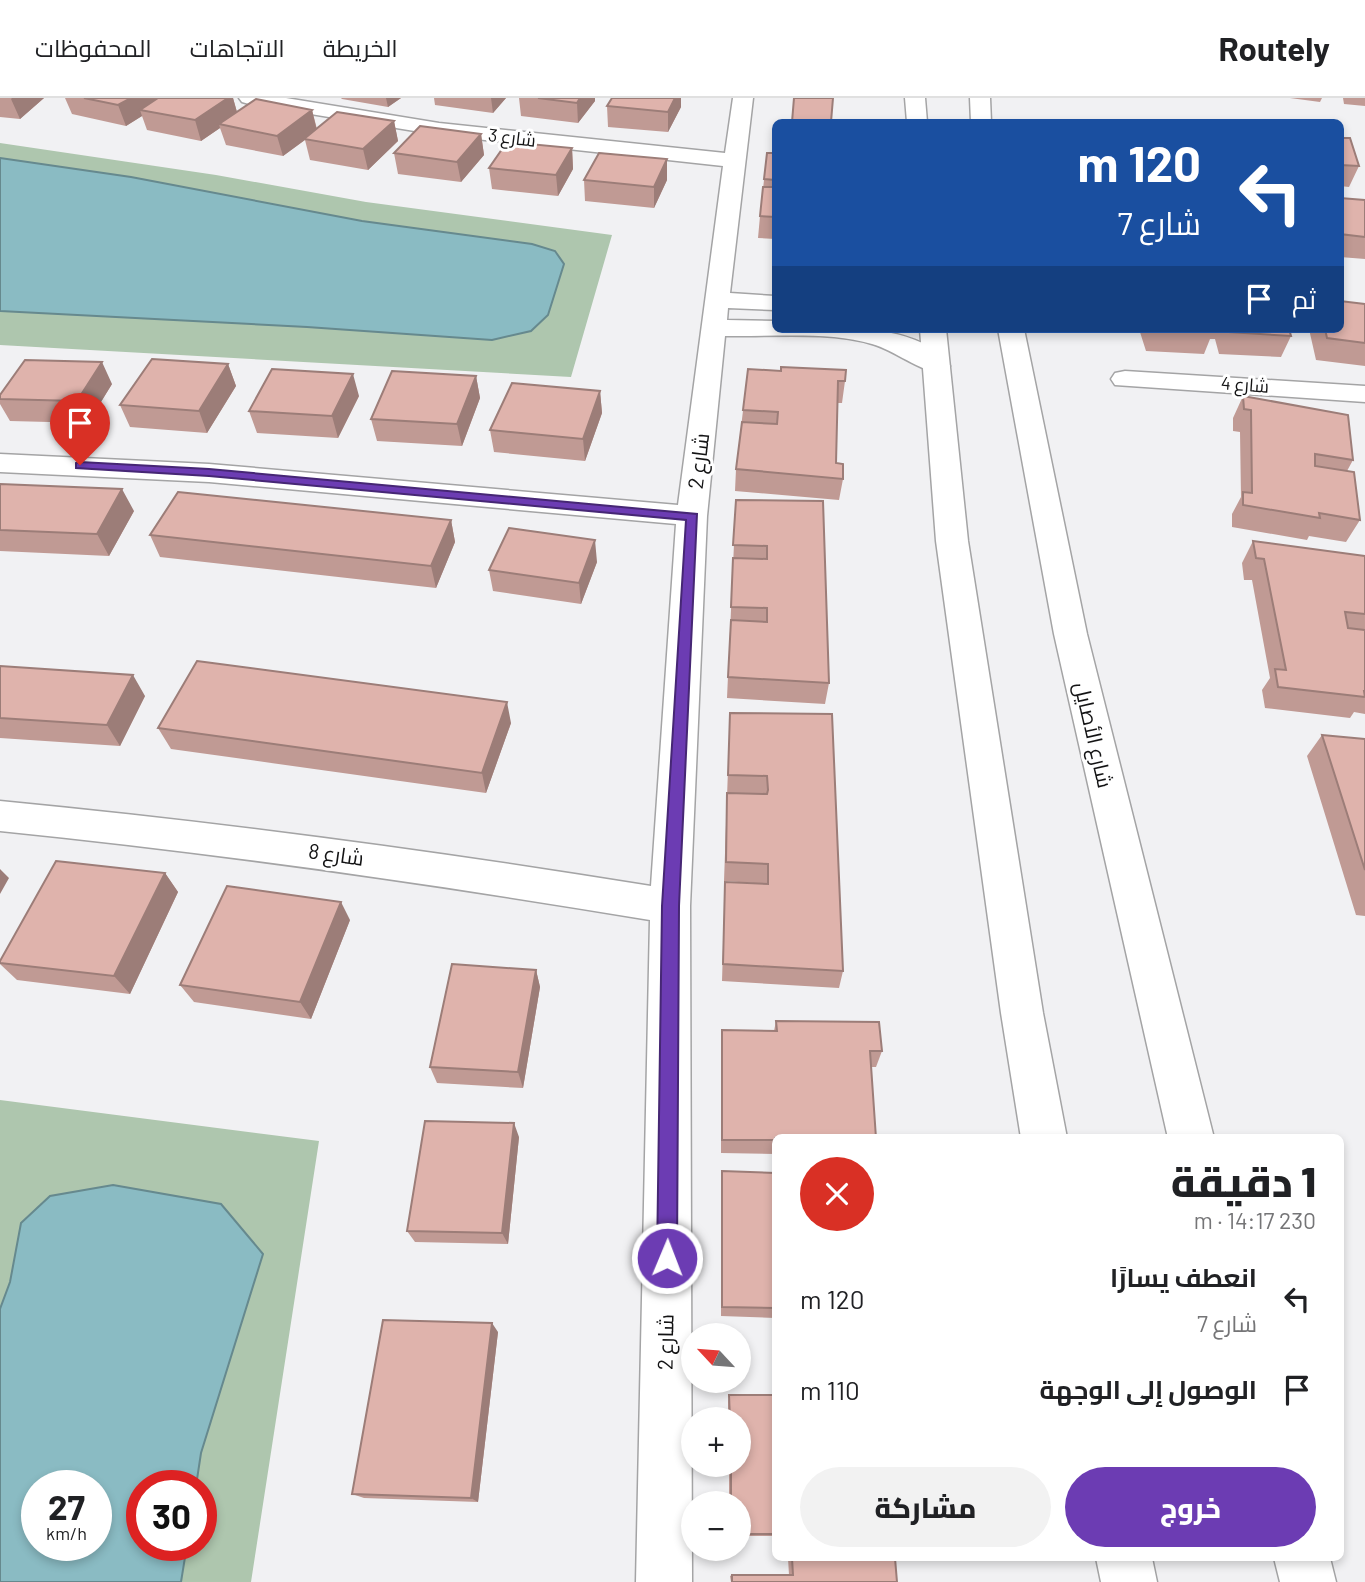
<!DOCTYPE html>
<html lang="ar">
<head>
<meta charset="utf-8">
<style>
	:root { --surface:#fff; --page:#f2f2f2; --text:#202124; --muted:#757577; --line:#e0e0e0; --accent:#6c3cb3 }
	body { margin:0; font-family:Barlow,Cairo,sans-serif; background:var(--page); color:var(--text); direction:rtl; height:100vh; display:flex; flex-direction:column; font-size:26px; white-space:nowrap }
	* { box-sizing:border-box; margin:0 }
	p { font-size:23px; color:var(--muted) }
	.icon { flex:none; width:38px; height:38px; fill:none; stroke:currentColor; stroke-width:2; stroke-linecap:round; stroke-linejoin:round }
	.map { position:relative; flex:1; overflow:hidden; direction:ltr }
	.drawer { position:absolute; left:772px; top:1036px; width:572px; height:427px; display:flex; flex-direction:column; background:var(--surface); border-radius:10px; box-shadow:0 4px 10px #0003; direction:rtl }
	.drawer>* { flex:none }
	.guide { position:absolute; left:772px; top:21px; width:572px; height:214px; border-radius:10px; box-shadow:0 4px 10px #0003; direction:rtl; background:#1a4fa0; color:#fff; overflow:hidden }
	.needle { width:46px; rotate:296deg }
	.buttons { position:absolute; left:681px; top:1225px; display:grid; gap:14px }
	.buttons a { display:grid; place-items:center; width:70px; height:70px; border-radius:50%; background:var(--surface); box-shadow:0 4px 10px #0003; font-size:35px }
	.speed { position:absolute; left:21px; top:1372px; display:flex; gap:14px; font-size:35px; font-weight:700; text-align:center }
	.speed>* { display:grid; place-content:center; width:91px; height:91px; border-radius:50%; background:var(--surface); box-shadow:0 4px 10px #0003; line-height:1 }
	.speed small { font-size:18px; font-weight:400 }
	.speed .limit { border:10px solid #d22; background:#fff; color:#111 }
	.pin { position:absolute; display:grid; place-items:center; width:60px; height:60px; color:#fff; margin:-72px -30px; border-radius:50% 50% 50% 0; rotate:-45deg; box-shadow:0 0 7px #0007 }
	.pin .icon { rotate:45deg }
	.me { position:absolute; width:77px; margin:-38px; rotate:1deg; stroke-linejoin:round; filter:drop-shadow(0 0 5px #0008) }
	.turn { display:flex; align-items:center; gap:24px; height:147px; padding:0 28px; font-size:32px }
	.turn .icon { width:91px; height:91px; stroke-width:2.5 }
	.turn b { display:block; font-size:49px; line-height:60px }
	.then { display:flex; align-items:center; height:66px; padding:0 28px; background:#0003; gap:14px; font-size:26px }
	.round { display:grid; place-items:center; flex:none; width:74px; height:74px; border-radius:37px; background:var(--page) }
	.head { display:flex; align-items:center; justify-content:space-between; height:119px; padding:0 28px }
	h1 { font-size:42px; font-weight:800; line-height:52px }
	.cta { display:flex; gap:14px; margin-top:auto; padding:14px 28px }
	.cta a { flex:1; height:80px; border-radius:42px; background:var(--accent); color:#fff; font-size:28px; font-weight:800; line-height:80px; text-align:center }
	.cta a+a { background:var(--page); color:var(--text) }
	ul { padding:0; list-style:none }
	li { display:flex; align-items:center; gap:21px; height:91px; padding:0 28px }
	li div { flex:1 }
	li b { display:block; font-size:26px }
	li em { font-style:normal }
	header { display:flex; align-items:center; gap:42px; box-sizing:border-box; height:98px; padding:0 35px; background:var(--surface); border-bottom:2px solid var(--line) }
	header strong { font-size:33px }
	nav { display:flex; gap:38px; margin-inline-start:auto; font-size:24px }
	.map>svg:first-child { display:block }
</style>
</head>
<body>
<header>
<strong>Routely</strong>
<nav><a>الخريطة</a><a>الاتجاهات</a><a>المحفوظات</a></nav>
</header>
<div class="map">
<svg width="1365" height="1484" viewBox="0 0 1365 1484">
	<rect width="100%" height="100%" fill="#f1f1f3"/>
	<path fill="#aec6ae" d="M0,45L216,77L366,104L612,137L571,279L0,247Z
		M0,1002L319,1043L251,1484H181L187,1447H201V1388H196L201,1355L263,1156L113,1087L50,1098L21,1125L10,1184L0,1211Z"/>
	<path fill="#8abbc3" stroke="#66898e" stroke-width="2" fill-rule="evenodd" d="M0,60L131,79L362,123L532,146L555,153L564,166L548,217L531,233L492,242L307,229L0,213Z
		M113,1087L221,1106L263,1156L201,1355L196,1388H142V1447H187L181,1484H0V1211L10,1184L21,1125L50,1098ZM37,1388H96V1447H37Z"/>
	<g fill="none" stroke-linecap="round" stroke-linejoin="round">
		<g stroke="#a4a4a5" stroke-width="3">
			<path id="minor" d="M239,0H286L439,25L725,55L733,0H753L730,195L775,198V212L728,210L727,222L775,223V231C825,231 918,221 950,268L946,274C927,279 895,252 872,246C829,233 771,239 725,238L707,418L690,808L692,1484H636L650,822C433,786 218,755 0,733V703C218,724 435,753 651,788L676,426L209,384L0,374V356L209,366L678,407L723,68L439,37L249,6L242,4Z
				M1125,273L1365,288V304L1115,287L1111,281L1115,275Z"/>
		</g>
		<g stroke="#a4a4a5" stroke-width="3">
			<path id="major" d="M905,0H925L927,24H907Z
				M970,0H990L991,24H971Z
				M920,231H946L968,443L1043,915L1067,1040H1021L1001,915L936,443Z
				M998,231H1024L1087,536L1214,1040H1168L1054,536Z
				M1096,1460H1152L1157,1484H1101Z
				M1274,1460H1330L1336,1484H1280Z"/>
		</g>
		<use href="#minor" fill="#fff" fill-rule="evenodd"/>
		<use href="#major" fill="#fff" fill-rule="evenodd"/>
	</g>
	<path fill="#c09a94" d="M0,0H44L20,21L0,19Z
		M65,0H233L237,14L312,12L317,31L394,23L398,43L368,72L310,62L305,42L283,58L226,47L220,30L201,43L147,32L142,18L126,28L72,16Z
		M341,0H401L388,9L342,1Z
		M434,0H506L493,15L435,7Z
		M519,0H595V3L578,25L521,18Z
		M612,0H681V9L668,34L608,29L607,8Z
		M1290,0H1322L1320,4Z
		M1343,0H1365V8L1344,6Z
		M481,36L484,57L461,84L398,76L394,55Z
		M1340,40L1359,68L1349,89L1340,88Z
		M572,50L573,71L558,98L492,91L489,70Z
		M767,55H775V141L758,140L760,118Z
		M667,61V82L654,110L585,103L584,82Z
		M1340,100L1365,102V161L1340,159Z
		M1365,206V268L1316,262L1309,231H1340Z
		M1139,231H1289L1291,238L1281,259L1219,256L1215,241H1210L1204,256L1146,253Z
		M228,266L236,288L207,335L130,329L120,307Z
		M748,271L845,283L842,305H837L836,365L843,381L839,402L735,393L736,371Z
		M476,278L480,300L462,348L377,343L371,321Z
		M112,286L88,325L10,323L0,306V297Z
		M600,293L602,315L585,363L494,354L490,332Z
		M359,298L338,340L257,335L249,313Z
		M1243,298L1353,362L1347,373L1360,422L1346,444L1309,438L1307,442L1232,429V416L1241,399L1240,334L1233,333V320Z
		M0,386L134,413L109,458L0,453Z
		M736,402L823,403L829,585L825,606L727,600Z
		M451,422L455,444L436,490L160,459L150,437Z
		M1253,443L1365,458V616L1354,614L1350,620L1265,610L1262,592L1270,580L1252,482H1244L1242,465Z
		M597,464L581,506L493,493L489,472Z
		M0,568L145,598L120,648L0,640Z
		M730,615L832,616L843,873L839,890L722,883L725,784L766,786L724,783Z
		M511,625L486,695L171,651L158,630Z
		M1322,637L1365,641V818L1356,817L1307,658Z
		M165,775L178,794L130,896L17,882L0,866V863Z
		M350,822L311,921L194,904L180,887Z
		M536,872L540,889L523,990L437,985L430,969Z
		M776,923L882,953L876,969H871L775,1040V1056L721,1055V948L722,932L774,933Z
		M519,1039L508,1146L415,1144L407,1133Z
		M722,1073L775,1075V1220L721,1218V1086Z
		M498,1234L478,1404L364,1400L352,1396Z
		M729,1297H775V1438H738V1405H729V1367H738V1321H728V1304Z
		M788,1460H895L897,1484H731L730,1478L732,1477H789Z"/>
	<path fill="#9c7d78" d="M12,0H44L20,21L11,1Z
		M131,0H164L140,12L142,18L126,28L118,7Z
		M228,0H233L238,18L219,26L220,30L201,43L195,22Z
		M386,0H401L388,9Z
		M491,0H506L493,15Z
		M580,0H595V3L578,25L577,5Z
		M675,0H681V9L668,34V14Z
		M312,12L317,33L283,58L277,38Z
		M394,23L398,43L368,72L363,51Z
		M481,36L484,57L461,84L457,64Z
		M572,50L573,71L558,98L556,77Z
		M667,61V82L654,110V89Z
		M102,264L112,286L88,325L77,303Z
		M228,266L236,288L207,335L199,313Z
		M353,276L359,298L338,340L332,318Z
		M476,278L480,300L462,348L457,326Z
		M600,293L602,315L585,363L583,341Z
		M122,391L134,413L109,458L97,436Z
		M451,422L455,444L436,490L431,468Z
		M595,442L597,464L581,506L579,485Z
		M133,577L145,598L120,648L107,627Z
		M507,604L511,625L486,695L482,675Z
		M0,771L9,780L0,796Z
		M165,775L178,794L130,896L114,878Z
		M341,804L350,822L311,921L300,904Z
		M536,872L540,889L523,990L518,974Z
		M514,1025L519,1039L508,1146L502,1135Z
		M492,1225L498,1234L478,1404L471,1400Z"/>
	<path fill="#dfb3ac" stroke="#9c7d78" stroke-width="2" d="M84,0H131L118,7Z
		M158,0H228L195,22L140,12Z
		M538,0H580L577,5Z
		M612,0H675L668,14L607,8Z
		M794,0H833L831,24H792Z
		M256,1L312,12L277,38L219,26Z
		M337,14L394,23L363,51L304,41Z
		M420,28L481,36L457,64L394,55Z
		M1340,40H1350L1359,68L1340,67Z
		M507,44L572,50L556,77L489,70Z
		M599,55L667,61L654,89L584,82Z
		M767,55H775V82L764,81Z
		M763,89H775V119L760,118Z
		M1340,100L1365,102V139L1340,136Z
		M1340,203L1365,206V245L1327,240L1325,231H1340Z
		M1157,231H1212L1213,234Z
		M1228,231H1289L1291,238L1229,234Z
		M152,261L228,266L199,313L120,307Z
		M25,262L102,264L77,303L0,301V297Z
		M781,269L846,272L845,283H838L836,365L843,366V381L736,371L742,324L777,326L778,314L743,312L748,271L781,273Z
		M272,271L353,276L332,318L249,313Z
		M392,273L476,278L457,326L371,321Z
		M512,285L600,293L583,341L490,332Z
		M1243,298L1348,317L1353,362L1315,356V368L1354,374L1360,422L1319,415L1320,420L1243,407V394L1252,395L1251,312L1244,311Z
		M0,386L122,391L97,436L0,432Z
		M178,394L451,422L431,468L150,437Z
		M736,402L823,403L829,585L728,579L731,522L767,524V510L731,509L733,460L767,461V448L733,447Z
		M509,430L595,442L579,485L489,472Z
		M1253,443L1365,458V516L1345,514L1348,530L1365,532V593H1364L1365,599L1278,589L1275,571L1286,572L1264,461L1256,460Z
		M197,563L507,604L482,675L158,630Z
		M0,568L133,577L107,627L0,620Z
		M730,615L832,616L843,873L723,866L725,784L768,786V766L726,764L727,695L767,696L768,692L767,678L728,677Z
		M1322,637L1365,641V772Z
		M56,763L165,775L114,878L0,865V863Z
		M227,788L341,804L300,904L180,887Z
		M452,866L536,872L518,974L430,969Z
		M776,923L879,924L882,953H870L876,1040H775V1042H722V932L777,933Z
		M425,1023L514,1025L502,1135L407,1133Z
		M722,1073L775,1075V1210L722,1209Z
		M383,1222L492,1225L471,1400L352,1396Z
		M729,1297H775V1436H738V1405H731V1367H738V1321H730Z
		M792,1460H895L897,1484H732V1477H793Z"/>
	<path fill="#6c3cb3" stroke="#462774" stroke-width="2" d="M80,364L209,371L697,416L679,808L677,1160L674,1167L667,1170L660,1167L657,1160L662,808L686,422L209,378L76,370V365Z"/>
	<g text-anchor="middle" stroke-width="6" stroke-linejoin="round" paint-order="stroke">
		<g font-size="18" fill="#131314" stroke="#fff">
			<text transform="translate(512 40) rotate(7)" y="6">شارع 3</text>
			<text transform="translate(1245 287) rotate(4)" y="6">شارع 4</text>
		</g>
		<g font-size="21" fill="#131314" stroke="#fff">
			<text transform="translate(699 363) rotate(-83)" y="7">شارع 2</text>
			<text transform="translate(1093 637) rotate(77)" y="7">شارع الأصايل</text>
			<text transform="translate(336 757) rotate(8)" y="7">شارع 8</text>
			<text transform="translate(666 1244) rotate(-89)" y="7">شارع 2</text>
		</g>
	</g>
</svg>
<div class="buttons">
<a><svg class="needle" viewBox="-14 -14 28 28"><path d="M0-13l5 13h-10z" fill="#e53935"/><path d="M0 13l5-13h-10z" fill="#757577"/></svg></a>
<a>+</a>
<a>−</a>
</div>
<div class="speed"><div>27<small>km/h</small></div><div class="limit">30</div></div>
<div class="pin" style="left:80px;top:367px;background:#d93025"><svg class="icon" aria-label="arrive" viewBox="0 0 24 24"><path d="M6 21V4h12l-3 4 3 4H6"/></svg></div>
<svg class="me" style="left:667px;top:1160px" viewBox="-20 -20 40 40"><circle r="17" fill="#6c3cb3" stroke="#fff" stroke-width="3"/><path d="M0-11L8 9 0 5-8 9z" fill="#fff"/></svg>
<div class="guide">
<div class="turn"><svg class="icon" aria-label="left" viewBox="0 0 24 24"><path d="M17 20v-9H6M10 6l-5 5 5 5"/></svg><div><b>120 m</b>شارع 7</div></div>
<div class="then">ثم<svg class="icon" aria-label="arrive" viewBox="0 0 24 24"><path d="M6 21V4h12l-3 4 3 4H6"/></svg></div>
</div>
<section class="drawer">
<div class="head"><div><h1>1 دقيقة</h1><p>230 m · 14:17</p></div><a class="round" style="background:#d93025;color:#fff"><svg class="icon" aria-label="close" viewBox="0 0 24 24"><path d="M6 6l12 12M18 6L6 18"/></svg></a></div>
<ul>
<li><svg class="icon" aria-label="left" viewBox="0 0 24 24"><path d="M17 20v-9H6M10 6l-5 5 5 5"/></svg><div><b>انعطف يسارًا</b><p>شارع 7</p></div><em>120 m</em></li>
<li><svg class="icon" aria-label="arrive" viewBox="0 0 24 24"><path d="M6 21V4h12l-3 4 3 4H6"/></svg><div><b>الوصول إلى الوجهة</b></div><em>110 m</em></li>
</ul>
<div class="cta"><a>خروج</a><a>مشاركة</a></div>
</section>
</div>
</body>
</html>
